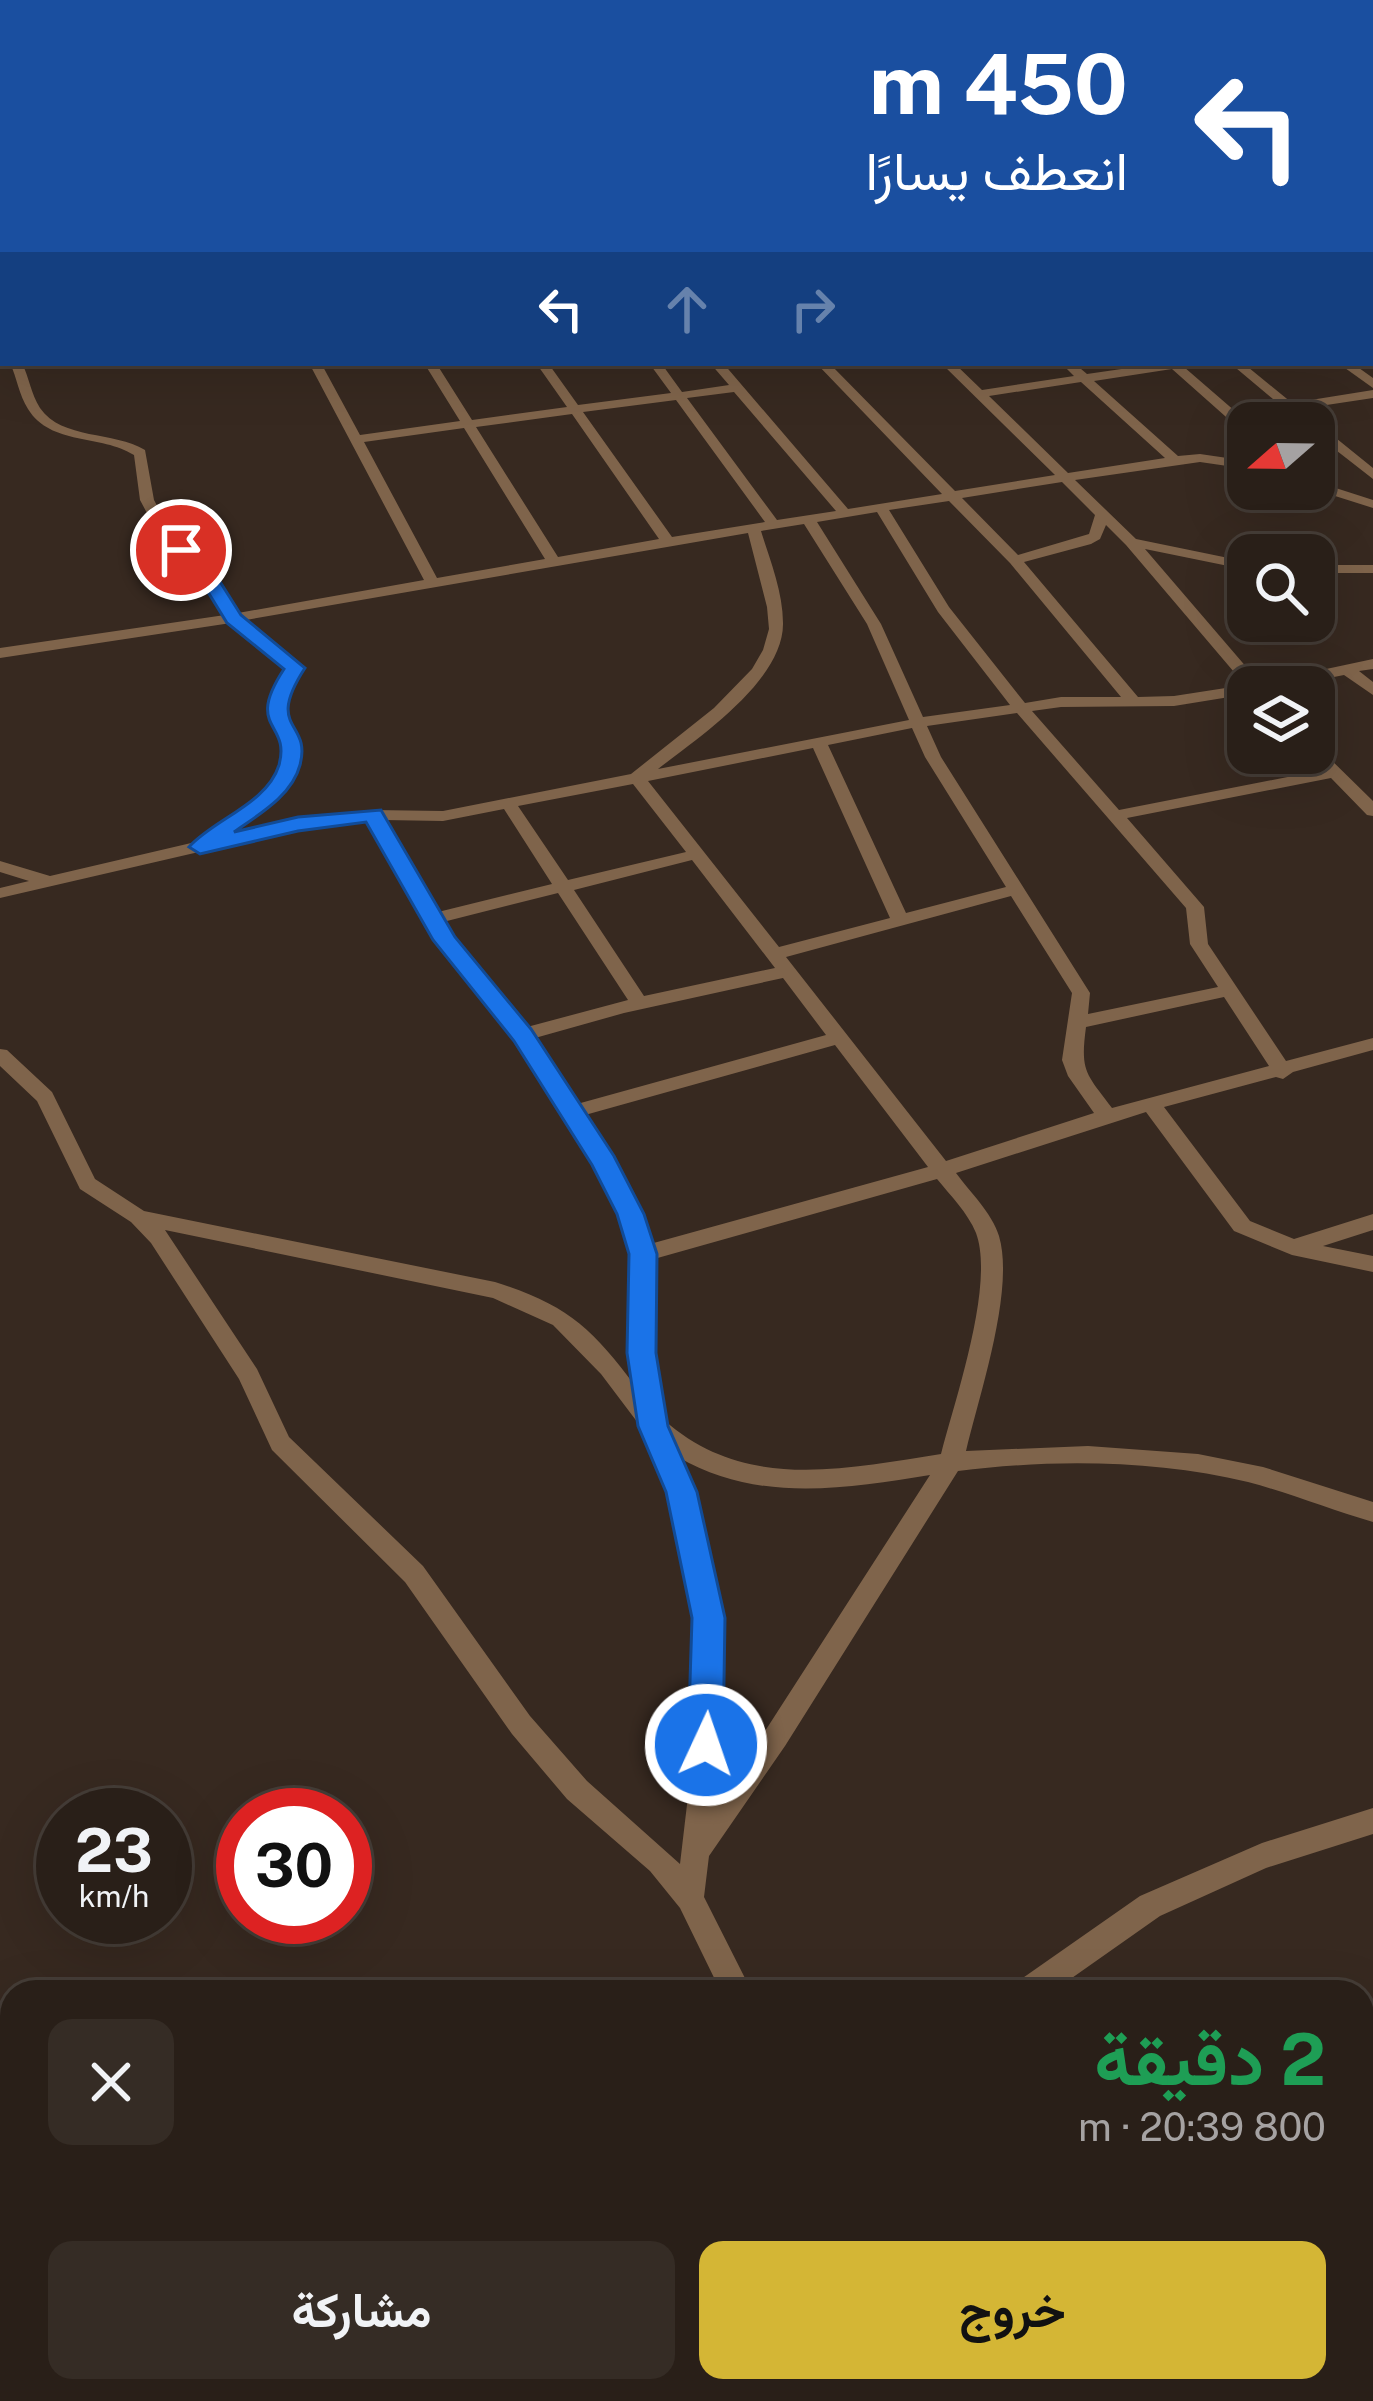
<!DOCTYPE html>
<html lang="ar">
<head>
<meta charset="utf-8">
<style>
	:root { --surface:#291f18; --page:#352c25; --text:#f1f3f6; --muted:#a5a2a2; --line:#453d37; --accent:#d4b635 }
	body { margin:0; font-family:"Public Sans",Vazirmatn,sans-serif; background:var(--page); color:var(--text); direction:rtl; height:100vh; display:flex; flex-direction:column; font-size:45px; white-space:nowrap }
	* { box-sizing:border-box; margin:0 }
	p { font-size:39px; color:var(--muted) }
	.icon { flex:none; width:66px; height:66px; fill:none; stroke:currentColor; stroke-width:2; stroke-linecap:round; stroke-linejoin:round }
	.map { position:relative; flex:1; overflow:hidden; direction:ltr }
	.sheet { position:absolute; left:0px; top:1980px; width:1374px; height:423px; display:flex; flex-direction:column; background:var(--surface); border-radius:36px 36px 0 0; box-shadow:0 12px 48px #0002,0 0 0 3px var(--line); direction:rtl }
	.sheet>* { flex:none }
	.top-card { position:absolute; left:0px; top:0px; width:1374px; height:366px; box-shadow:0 12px 48px #0002,0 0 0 3px var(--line); direction:rtl; background:#1a4fa0; color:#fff; overflow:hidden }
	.needle { width:78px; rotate:250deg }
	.controls { position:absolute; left:1227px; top:402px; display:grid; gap:24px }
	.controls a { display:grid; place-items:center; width:108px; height:108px; border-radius:24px; background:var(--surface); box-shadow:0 12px 48px #0002,0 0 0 3px var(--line); font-size:60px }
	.speed { position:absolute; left:36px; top:1788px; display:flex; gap:24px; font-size:60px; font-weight:700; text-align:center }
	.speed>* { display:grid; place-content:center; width:156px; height:156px; border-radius:50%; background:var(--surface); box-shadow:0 12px 48px #0002,0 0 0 3px var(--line); line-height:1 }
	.speed small { font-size:30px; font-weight:400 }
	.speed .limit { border:18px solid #d22; background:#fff; color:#111 }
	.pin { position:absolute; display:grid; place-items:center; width:102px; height:102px; color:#fff; margin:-51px; border:6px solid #fff; border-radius:50%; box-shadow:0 3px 12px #0007 }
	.me { position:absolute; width:132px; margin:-66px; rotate:3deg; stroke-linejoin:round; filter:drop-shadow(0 0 9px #0008) }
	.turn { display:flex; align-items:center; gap:42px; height:252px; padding:0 48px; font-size:54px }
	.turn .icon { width:156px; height:156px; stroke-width:2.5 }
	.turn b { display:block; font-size:84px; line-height:102px }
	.lanes { display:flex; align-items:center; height:114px; padding:0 48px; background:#0003; justify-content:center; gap:60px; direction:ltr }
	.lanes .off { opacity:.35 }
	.round { display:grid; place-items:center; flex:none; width:126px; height:126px; border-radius:24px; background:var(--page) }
	.overview { display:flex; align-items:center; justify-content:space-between; height:204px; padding:0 48px }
	h1 { font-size:72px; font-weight:700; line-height:90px; color:#1e9e55 }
	.button { display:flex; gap:24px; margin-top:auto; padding:24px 48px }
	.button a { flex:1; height:138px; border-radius:24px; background:var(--accent); color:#111; font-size:48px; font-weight:700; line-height:138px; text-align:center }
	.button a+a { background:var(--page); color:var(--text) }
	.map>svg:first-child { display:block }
</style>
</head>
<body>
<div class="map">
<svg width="1373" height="2401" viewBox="0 0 1373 2401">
	<rect width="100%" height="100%" fill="#372920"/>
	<path fill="#3f2e39" d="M12,2116V2391H98L79,2401H0V2123Z"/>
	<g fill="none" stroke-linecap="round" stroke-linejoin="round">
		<path fill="#7f644b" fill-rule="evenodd" d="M27,0H36L39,3H30Z
			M484,0H493L495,3H486Z
			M565,0H574L576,3H567Z
			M635,0H644L647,3H638Z
			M715,0H724L727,3H718Z
			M795,0H804L807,3H798Z
			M866,0H876L879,3H869Z
			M995,0H1005L1008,3H998Z
			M1048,0H1058L1061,3H1051Z
			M1371,6H1373V12H1371Z
			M3,30V36L0,37V31Z
			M1371,58L1373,59V65L1371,64Z
			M0,102H3V108H0Z
			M1371,113L1373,114V120L1371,119Z
			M0,129H3V135H0Z
			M1371,143L1373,144V150L1371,149Z
			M1371,177H1373V183H1371Z
			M0,196H3V202H0Z
			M1371,232H1373V239H1371Z
			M1371,252H1373V258H1371Z
			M1371,302H1373V310H1371Z
			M0,319L3,320V359L0,358Z
			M1371,332H1373V340H1371Z
			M10,363H22C29,377 31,394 40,408C62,440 114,431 145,450L154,500L168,526L215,578L238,613L424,580L309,363H321L360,435L460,421L424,363H436L472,420L567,407L536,363H548L578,405L671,393L649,363H661L682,392L729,385L710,363H723L848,509L942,494L816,363H829L955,491L1055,475L941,363H954L982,390L1074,376L1061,363H1074L1087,374L1163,363H1193L1184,367L1236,412L1280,405L1230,363H1243L1292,403L1373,390V398L1300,409L1373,468V479L1314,433V423H1301L1287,411L1243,418L1249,423L1248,433L1243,432L1172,369L1094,381L1178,456L1200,454L1248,461V469L1200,462L1075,480L1136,539L1248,562V570L1145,549L1260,683L1373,659V669L1359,671L1373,682V695L1344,675L1284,687H1248V694L1174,706L1061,707L1032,711L1119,810L1323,770L1307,753H1314V747L1320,749L1373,801V816L1367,815L1331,778L1127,818L1204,907L1208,944L1286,1061L1373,1038V1050L1293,1072L1283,1079L1276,1077L1164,1107L1250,1221L1294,1239L1373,1214V1230L1323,1246L1373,1256V1272L1292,1255L1234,1231L1146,1112L956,1173C970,1192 992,1213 999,1236C1015,1290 979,1396 966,1451L1088,1446L1198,1454L1263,1467L1373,1502V1522C1331,1510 1290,1493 1248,1482C1156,1460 1052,1459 958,1471L785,1746L709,1856L704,1897L752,1992H721L680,1908L650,1871L567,1799L512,1734L405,1582L272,1450L239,1379L151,1243L131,1222L80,1189L37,1101L0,1066V1049L7,1050L52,1092L95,1179L144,1211L495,1282C567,1305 591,1327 636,1387L631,1353L632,1254L619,1214L595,1164L516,1039L439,944L368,821L298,829L0,898V888L29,881L0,872V861L50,876L204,840L206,835C236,817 288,789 282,746C281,737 274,729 271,720C262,700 277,686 287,669L231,623L0,658V648L225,615L204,583L155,528L140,500L134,455C101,434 51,446 28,409C19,395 17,378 10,363ZM1081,382L1165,458L1068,473L989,396ZM734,392L836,511L777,520L687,398ZM676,400L765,522L672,537L583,412ZM572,414L659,539L558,557L476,427ZM464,428L545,559L437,578L364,442ZM1062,482L1095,515L1089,534L1018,555L962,498ZM949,501L1010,563L1121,697H1061L1025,703L949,607L889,510ZM877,512L938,612L1010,705L923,717L881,624L817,522ZM804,524L867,624L909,720L658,769C699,737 784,680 783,623C783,592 770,560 761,531ZM1106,525L1126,545L1245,685L1174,696L1138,697L1024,562L1091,544L1100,539ZM748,533L767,607L769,629L763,650L752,669L714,708L631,774L443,811L373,810L298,819L231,834C261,815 312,780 295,738C290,725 281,716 284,702C286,689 297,679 303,668L246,620ZM1017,713L1186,908L1190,944L1218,987L1088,1014L1090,993L941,757L927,726ZM912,728L925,757L1006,887L906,913L828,745ZM813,748L890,918L779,947L648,781ZM633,784L686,852L568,880L518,806ZM504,809L552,884L438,912L384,820L443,821ZM692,860L775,968L644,996L574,890ZM558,893L628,1000L527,1027L443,922ZM1011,896L1072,993L1062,1060L1068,1076L1094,1113L946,1161L786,957ZM783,978L826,1035L577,1104L535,1038L624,1013ZM1224,997L1269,1066L1112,1108C1086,1073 1080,1072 1086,1027ZM835,1045L928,1167L650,1244C635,1197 611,1157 585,1115ZM937,1179C950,1195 968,1213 976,1233C995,1284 955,1400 941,1454C844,1469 745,1492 664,1420L653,1353L654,1259ZM165,1230L493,1298L553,1325L601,1374L641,1427L669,1492L696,1618L690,1779L680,1864L587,1781L530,1716L423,1566L289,1437L257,1369ZM678,1457C757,1503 844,1489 930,1475L767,1728L715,1800L722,1618L693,1492Z
			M1338,363H1352L1373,378V388Z
			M1314,481L1373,500V508L1313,489Z
			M1314,565H1373V573H1314Z
			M1373,1808V1834L1266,1868L1160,1916L1052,1992H1012L1017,1982L1140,1896L1262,1843Z
			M417,2391H462L458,2401H413Z
			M562,2391H596L600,2401H566Z
			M959,2391H993L995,2401H961Z"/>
	</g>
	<path fill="#1a73e8" stroke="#114b97" stroke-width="3" d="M174,546H187L217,577L241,615L305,668C264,731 312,720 300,765C292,796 258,815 234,832L298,817L381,810L455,937L531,1029L614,1156L644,1214L657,1254L656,1353L668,1426L697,1492L725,1618L723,1745L718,1757L706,1761L693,1757L688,1745L692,1618L666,1492L638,1426L627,1353L629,1254L617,1214L592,1165L514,1041L433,940L366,822L298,831L200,854L189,847C214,819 267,804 279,765C291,721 244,730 284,669L227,623L203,584L174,554Z"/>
</svg>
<div class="controls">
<a><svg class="needle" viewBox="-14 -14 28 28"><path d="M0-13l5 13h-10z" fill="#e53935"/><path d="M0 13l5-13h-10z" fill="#a5a2a2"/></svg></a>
<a><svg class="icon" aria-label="search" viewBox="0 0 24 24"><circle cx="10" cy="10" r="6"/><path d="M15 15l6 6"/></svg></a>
<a><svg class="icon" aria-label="layers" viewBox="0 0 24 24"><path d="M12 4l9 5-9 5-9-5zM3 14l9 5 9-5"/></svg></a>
</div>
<div class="speed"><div>23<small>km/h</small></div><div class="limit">30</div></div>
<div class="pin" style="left:181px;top:550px;background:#d93025"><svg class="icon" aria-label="arrive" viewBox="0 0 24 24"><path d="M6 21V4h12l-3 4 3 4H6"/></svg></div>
<svg class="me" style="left:706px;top:1745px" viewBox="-20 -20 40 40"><circle r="17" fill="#1a73e8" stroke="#fff" stroke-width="3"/><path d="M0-11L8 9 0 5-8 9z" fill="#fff"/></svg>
<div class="top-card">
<div class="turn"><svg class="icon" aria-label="left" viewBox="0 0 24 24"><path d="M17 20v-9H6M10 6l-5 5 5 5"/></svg><div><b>450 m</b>انعطف يسارًا</div></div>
<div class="lanes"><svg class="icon" aria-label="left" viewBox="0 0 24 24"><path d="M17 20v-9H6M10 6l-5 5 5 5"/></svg><svg class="icon off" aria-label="ahead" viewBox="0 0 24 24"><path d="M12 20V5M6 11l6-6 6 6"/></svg><svg class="icon off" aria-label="right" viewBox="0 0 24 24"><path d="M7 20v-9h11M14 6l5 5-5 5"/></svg></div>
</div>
<section class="sheet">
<div class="overview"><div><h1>2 دقيقة</h1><p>800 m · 20:39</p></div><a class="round"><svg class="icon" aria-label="close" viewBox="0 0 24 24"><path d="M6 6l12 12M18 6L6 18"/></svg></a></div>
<div class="button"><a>خروج</a><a>مشاركة</a></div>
</section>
</div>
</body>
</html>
